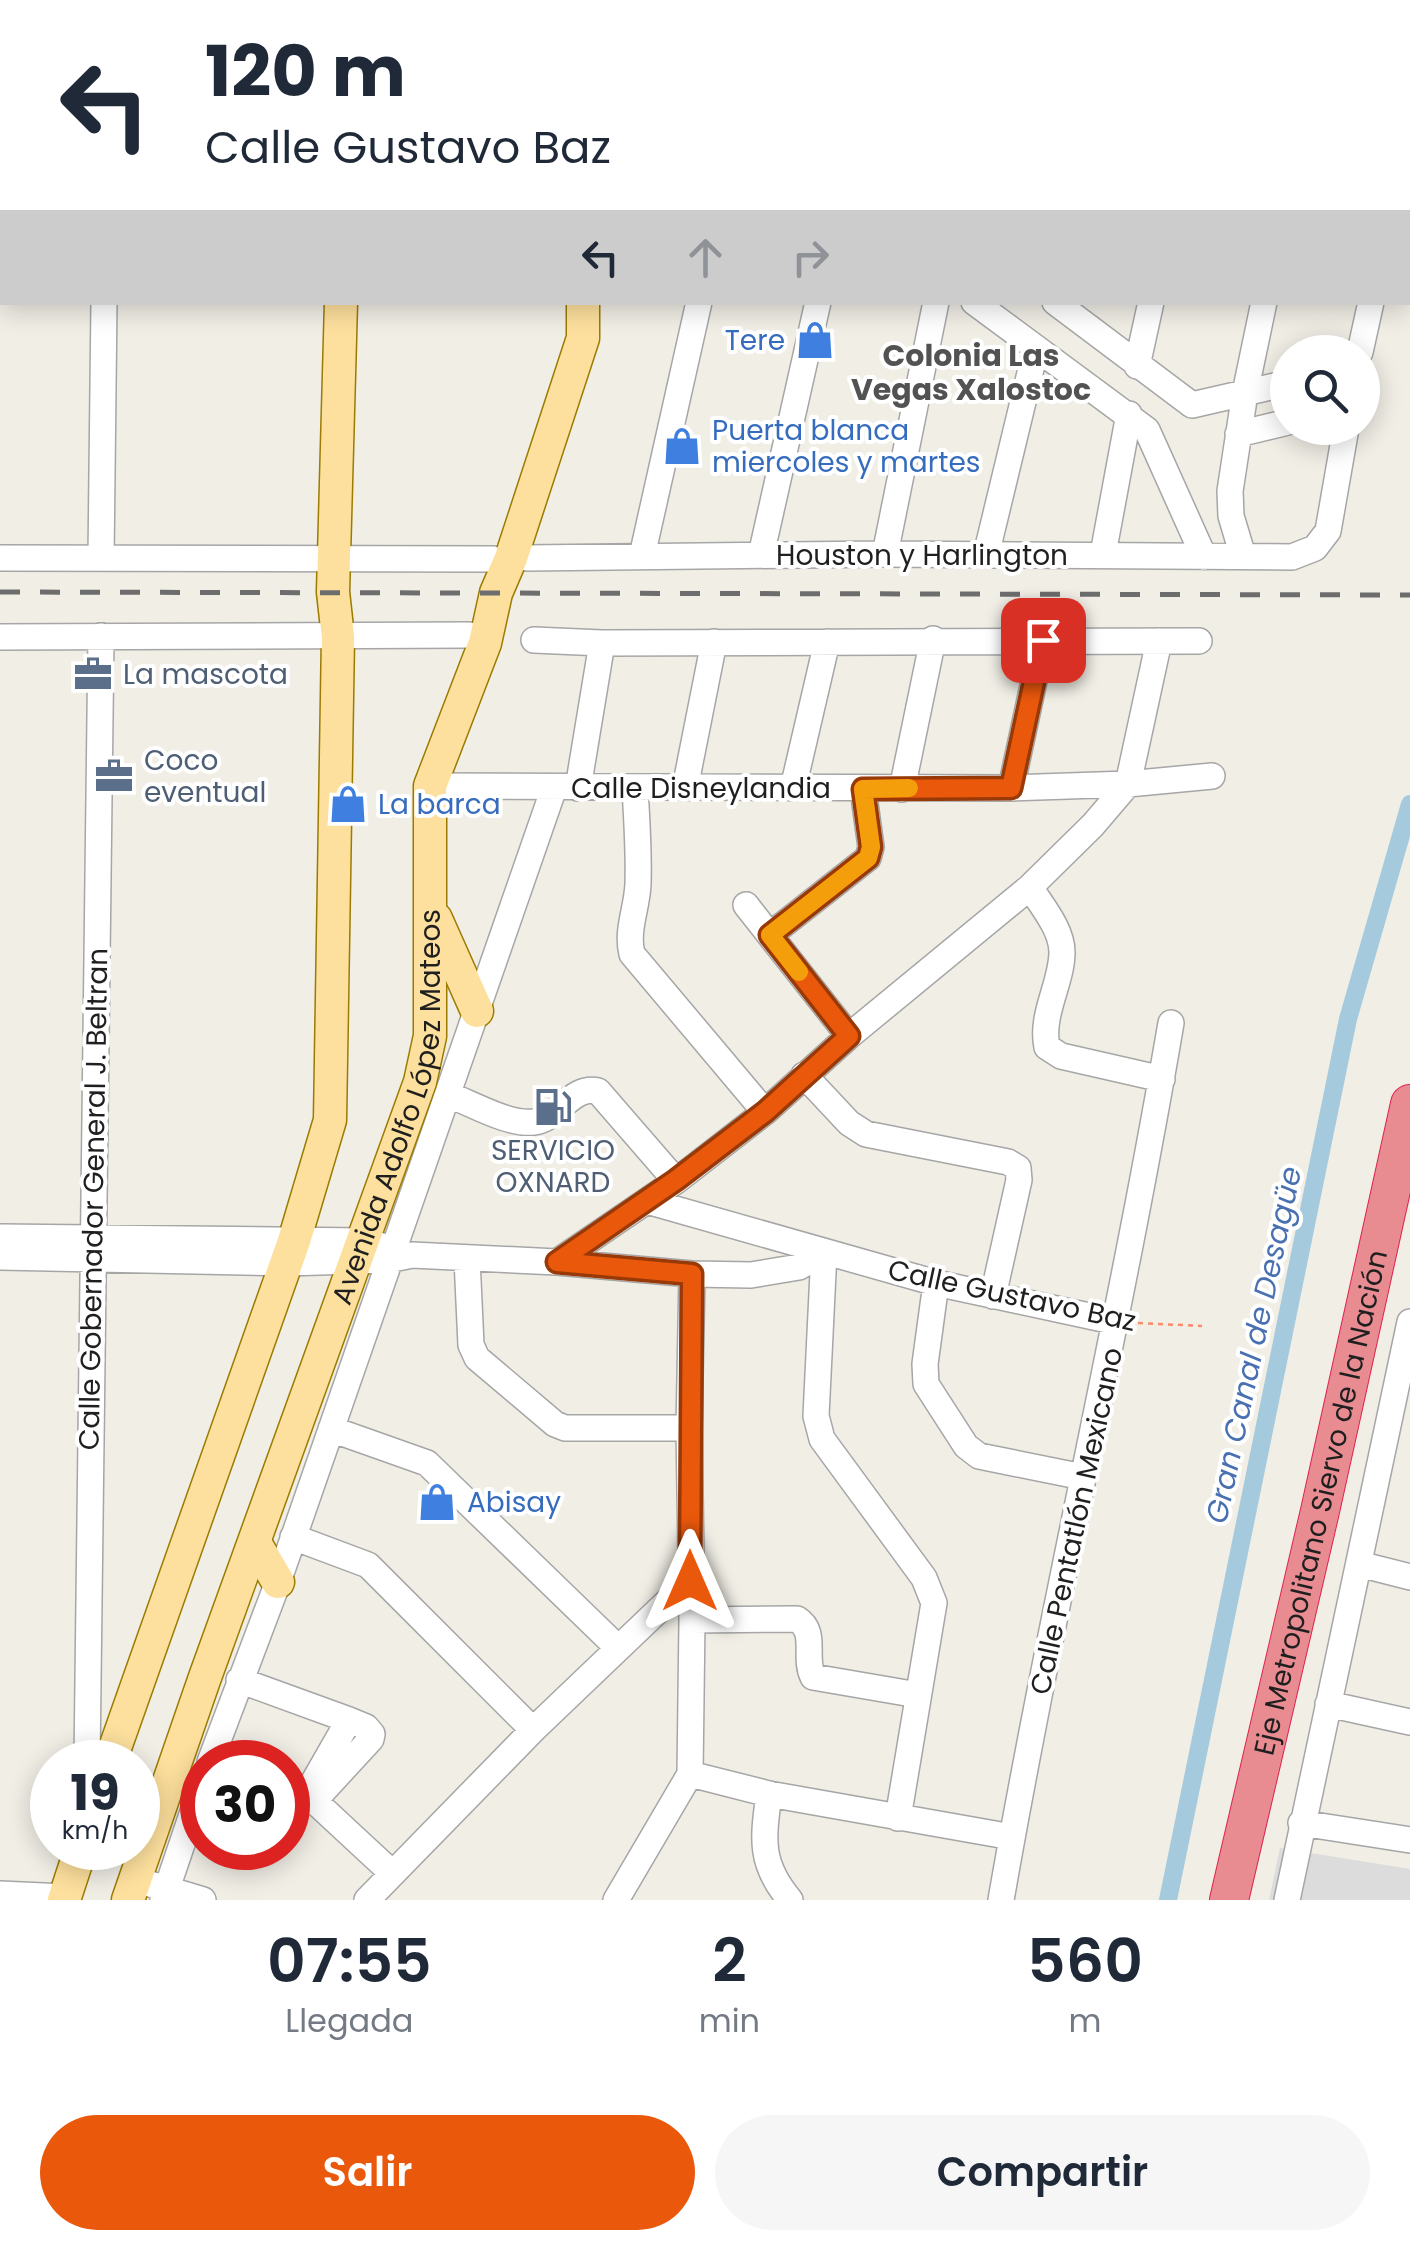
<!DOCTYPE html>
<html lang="es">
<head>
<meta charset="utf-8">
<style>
	:root { --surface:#fff; --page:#f6f6f7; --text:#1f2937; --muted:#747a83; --accent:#ea580c }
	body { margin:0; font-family:Poppins,sans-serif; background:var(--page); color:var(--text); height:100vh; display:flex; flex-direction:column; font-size:38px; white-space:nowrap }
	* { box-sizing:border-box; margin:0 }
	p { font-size:32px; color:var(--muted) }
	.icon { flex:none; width:55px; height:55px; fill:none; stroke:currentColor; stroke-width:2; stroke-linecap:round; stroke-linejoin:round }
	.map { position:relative; height:1900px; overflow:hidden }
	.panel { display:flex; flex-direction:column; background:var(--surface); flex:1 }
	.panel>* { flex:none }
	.top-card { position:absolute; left:0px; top:0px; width:1410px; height:305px; box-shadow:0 5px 25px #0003; background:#fff; color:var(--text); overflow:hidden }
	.controls { position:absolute; left:1270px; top:335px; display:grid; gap:20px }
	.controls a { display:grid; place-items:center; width:110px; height:110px; border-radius:50%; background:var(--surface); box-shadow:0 5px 25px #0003; font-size:50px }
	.speed { position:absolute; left:30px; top:1740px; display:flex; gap:20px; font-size:50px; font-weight:700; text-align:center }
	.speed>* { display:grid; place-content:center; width:130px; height:130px; border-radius:50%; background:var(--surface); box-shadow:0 5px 25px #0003; line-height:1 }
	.speed small { font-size:25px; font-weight:400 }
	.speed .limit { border:15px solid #d22; background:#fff; color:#111 }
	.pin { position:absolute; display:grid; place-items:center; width:85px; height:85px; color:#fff; margin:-42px; border-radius:20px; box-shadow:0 5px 15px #0006 }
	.me { position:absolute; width:110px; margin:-55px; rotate:0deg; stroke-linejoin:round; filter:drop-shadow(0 0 8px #0008) }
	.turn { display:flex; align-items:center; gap:35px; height:210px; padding:0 40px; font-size:45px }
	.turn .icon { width:130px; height:130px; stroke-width:2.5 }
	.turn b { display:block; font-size:70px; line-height:85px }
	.lanes { display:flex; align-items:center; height:95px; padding:0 40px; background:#0003; justify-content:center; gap:50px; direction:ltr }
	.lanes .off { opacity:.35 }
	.eta { display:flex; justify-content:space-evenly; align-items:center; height:170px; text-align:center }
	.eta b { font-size:60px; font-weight:600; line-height:70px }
	.button { display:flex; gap:20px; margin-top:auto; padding:20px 40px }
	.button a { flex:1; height:115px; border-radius:60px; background:var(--accent); color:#fff; font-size:40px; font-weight:600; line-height:115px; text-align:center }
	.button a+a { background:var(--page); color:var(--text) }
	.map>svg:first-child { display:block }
</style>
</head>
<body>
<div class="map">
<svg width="1410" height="1900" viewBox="0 0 1410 1900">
	<rect width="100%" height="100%" fill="#f0eee5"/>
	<path fill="#dddcdc" d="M1280,1848L1410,1869V1900H1269Z"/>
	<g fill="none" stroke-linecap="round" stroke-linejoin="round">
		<path stroke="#a5cade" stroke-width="18" d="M1168,1900L1348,1019L1410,804"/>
		<g stroke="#a6a6a6" stroke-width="28">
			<path id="minor" d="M108,2V0
				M707,2L708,0
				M767,2V0
				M881,2V0
				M1000,2L1001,0
				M1101,2V0
				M1217,2V0
				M1330,2V0
				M1408,144L1410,133
				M974,302L1147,430L1204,557
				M1055,302L1192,405L1288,383
				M1360,352L1371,302
				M1137,366L1151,302
				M1238,434L1288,422
				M885,554L936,302
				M1103,554L1129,414
				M761,555L818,302
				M986,555L1036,348
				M642,556L699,302
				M1243,556L1231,516L1230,491L1245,393L1264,302
				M0,558L493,559
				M101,558L104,302
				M527,558L885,554L1292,557L1315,548L1328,531L1346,428
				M0,637L469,635
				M534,640L602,643L1199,641
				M430,786L1011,788L1128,784L1212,776
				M578,788L602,643
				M685,788L714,642
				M793,788L827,642
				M1011,788L1043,639
				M635,789C637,821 639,852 638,884C637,909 626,930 632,954L765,1112
				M902,789L933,639
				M1030,887C1041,905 1062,929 1062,952C1062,983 1040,1015 1047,1047L1061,1056L1162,1079
				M746,905L849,1036
				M770,935L868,858L871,847L863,789
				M804,1075L849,1123L866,1134L1008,1162L1018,1168L1019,1180L993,1296
				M449,1095C473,1104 508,1125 534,1122C559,1119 571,1085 598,1091L676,1181
				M647,1201L936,1283L1117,1322
				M0,1237L364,1241L379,1245
				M824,1252L816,1416L822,1439L924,1578L934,1603L898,1818
				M0,1257L286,1263L388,1260L412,1255L557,1262L692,1274L751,1275L799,1267L824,1252
				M467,1259L471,1345L477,1358L555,1424L565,1428H689
				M557,1262L676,1181L765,1112L849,1036L1030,887L1093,825L1128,784L1159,641
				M936,1283L925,1364L926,1384L966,1446L979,1456L1083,1477
				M331,1429L427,1463L618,1648
				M293,1537L368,1565L533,1730
				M1359,1564L1410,1577
				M692,1620L797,1619C818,1632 803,1657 813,1677L918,1695
				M239,1680L349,1720L310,1788L309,1796L392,1873
				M1328,1704L1410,1722
				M87,1762L101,636
				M210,1762L278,1582L554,788
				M690,1774L769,1794L1012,1837
				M769,1794C763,1839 759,1863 790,1900
				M313,1802L371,1739L372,1734L366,1727L349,1720
				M1301,1823L1410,1840
				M150,1884L203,1900
				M0,1894L65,1897
				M163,1900L202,1785
				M367,1900L533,1730L689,1581
				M616,1900L690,1774L692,1620L689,1428L692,1274
				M1001,1900C1052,1607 1121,1317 1171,1023
				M1287,1900L1410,1322"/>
		</g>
		<g stroke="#9b7b00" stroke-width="35">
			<g id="major">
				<path d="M341,0V2"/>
				<path d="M586,0L587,2"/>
				<path d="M663,0L666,2"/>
				<path d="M436,919L477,1011"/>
				<path d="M255,1543L278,1582"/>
				<path d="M110,1762L294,1241L330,1120L338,637L333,592L341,302"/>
				<path d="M64,1900L81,1848"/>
				<path id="s1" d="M128,1900L204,1680L420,1082L430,1036V786L485,643L496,593L511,558L583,338V302"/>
			</g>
		</g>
		<g stroke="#de234b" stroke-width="40">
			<g id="highway">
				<path id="s2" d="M1229,1900L1320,1511L1410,1104"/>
			</g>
		</g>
		<path stroke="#fc8c6b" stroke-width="2.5" stroke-dasharray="5 5" stroke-linecap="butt" d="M1138,1323L1202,1326"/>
		<use href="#minor" stroke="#fff" stroke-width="25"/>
		<use href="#major" stroke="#fde09d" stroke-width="32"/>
		<use href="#highway" stroke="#e88c92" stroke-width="38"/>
		<path stroke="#6d6d6d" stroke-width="5" stroke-dasharray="20 20" stroke-linecap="butt" d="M0,592L1410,595"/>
	</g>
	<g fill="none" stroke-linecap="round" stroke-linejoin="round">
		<g stroke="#983908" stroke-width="25">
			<path id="route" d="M690,1581L692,1274L557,1262L676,1180L765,1112L849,1036L770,935L868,858L871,847L863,789L1011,788L1043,640"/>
		</g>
		<use href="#route" stroke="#ea580c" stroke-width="18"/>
		<path stroke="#f59e0b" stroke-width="18" d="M799,972L770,935L868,858L871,847L863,789L909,788"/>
	</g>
	<defs>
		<g id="shop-bare" transform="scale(3)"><path d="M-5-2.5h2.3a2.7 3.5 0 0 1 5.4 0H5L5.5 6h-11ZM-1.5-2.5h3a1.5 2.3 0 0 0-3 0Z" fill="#3f7fe0" stroke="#fff" stroke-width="2.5" paint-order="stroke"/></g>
		<g id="office-bare" transform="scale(3)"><path d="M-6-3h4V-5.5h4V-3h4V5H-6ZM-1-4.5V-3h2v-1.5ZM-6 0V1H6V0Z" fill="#5c6f8a" stroke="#fff" stroke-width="2.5" paint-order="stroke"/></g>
		<g id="fuel-bare" transform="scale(3)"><path d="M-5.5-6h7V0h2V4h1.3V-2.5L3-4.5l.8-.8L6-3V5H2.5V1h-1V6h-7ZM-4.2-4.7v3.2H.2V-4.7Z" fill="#5c6f8a" stroke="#fff" stroke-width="2.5" paint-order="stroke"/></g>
	</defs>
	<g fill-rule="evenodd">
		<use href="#shop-bare" x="815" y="340"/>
		<use href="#shop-bare" x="682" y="446"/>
		<use href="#office-bare" x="93" y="674"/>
		<use href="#office-bare" x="114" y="776"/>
		<use href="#shop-bare" x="348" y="804"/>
		<use href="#fuel-bare" x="553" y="1107"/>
		<use href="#shop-bare" x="437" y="1502"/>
	</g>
	<g text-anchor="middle" stroke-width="8" stroke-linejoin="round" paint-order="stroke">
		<g font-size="28" fill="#366cbe" stroke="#fff" text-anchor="start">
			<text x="785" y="350" text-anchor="end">Tere</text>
			<text x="712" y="440">Puerta blanca<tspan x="712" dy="32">miercoles y martes</tspan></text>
			<text x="378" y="814">La barca</text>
			<text x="467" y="1512">Abisay</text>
		</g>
		<g font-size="28" fill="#1f1f1f" stroke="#fff">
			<text x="922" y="565">Houston y Harlington</text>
			<text x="701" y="798">Calle Disneylandia</text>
			<text dy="10" stroke="none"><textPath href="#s1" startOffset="838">Avenida Adolfo López Mateos</textPath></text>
			<text transform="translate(93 1199) rotate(-89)" y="10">Calle Gobernador General J. Beltran</text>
			<text transform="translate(1012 1295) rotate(12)" y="10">Calle Gustavo Baz</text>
			<text dy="10" stroke="none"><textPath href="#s2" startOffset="408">Eje Metropolitano Siervo de la Nación</textPath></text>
			<text transform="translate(1076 1521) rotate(-78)" y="10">Calle Pentatlón Mexicano</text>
		</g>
		<g font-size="28" fill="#4e5e75" stroke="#fff" text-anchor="start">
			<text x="123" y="684">La mascota</text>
			<text x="144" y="770">Coco<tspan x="144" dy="32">eventual</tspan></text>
			<text x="553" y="1160" text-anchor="middle">SERVICIO<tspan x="553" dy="32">OXNARD</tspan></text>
		</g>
		<g font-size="30" font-weight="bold" fill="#525252" stroke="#fff">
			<text x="971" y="366">Colonia Las<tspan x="971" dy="34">Vegas Xalostoc</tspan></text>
		</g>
		<g font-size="30" font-style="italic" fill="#4970b1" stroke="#fff">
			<text transform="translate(1254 1345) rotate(-78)" y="10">Gran Canal de Desagüe</text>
		</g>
	</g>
</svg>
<div class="controls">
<a><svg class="icon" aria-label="search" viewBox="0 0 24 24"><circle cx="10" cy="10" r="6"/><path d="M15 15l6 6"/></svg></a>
</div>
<div class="speed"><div>19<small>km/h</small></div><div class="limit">30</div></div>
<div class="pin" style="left:1043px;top:640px;background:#d93025"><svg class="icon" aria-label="arrive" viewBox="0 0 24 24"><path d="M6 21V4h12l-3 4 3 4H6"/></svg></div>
<svg class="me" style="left:690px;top:1581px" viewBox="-20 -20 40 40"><path d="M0-17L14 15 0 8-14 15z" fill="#ea580c" stroke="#fff" stroke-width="4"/></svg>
<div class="top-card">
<div class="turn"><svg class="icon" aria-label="left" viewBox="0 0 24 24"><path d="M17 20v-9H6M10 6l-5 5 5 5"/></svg><div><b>120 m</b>Calle Gustavo Baz</div></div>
<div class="lanes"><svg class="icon" aria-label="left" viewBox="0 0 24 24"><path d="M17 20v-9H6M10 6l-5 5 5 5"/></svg><svg class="icon off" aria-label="ahead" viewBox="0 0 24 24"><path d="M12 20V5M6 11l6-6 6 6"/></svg><svg class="icon off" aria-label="right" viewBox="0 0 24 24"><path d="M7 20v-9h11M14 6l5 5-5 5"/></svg></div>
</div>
</div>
<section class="panel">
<div class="eta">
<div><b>07:55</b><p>Llegada</p></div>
<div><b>2</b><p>min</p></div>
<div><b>560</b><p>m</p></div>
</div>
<div class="button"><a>Salir</a><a>Compartir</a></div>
</section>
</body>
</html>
